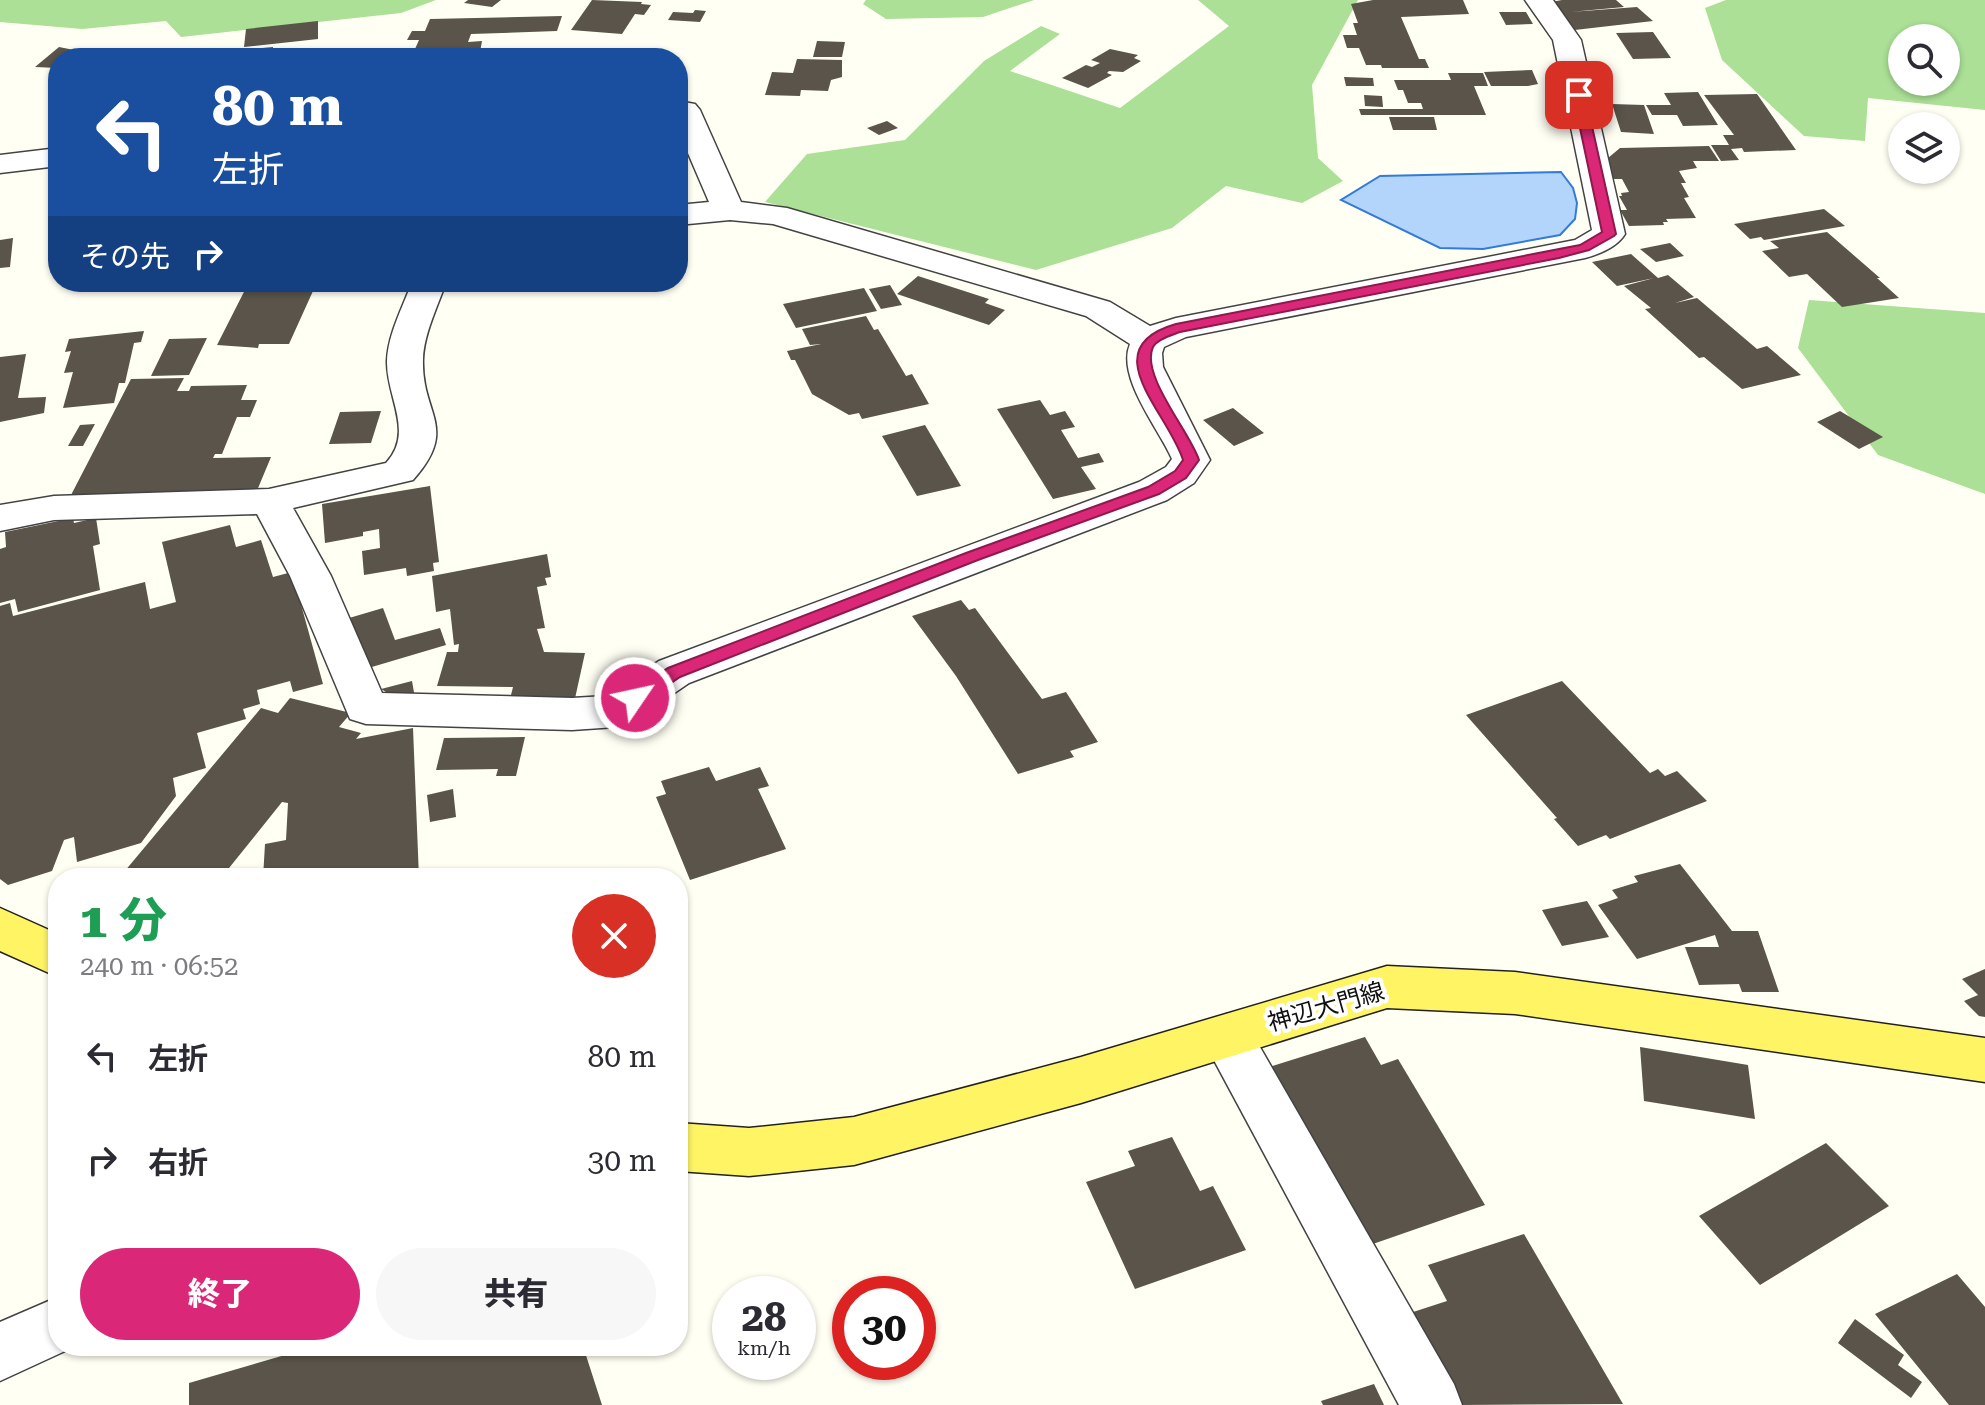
<!DOCTYPE html>
<html lang="ja">
<head>
<meta charset="utf-8">
<style>
	:root { --surface:#fff; --page:#f7f7f7; --text:#2b2b33; --muted:#7c7c81; --accent:#db2777 }
	body { margin:0; font-family:"Roboto Serif","Noto Sans JP",serif; background:var(--page); color:var(--text); height:100vh; display:flex; flex-direction:column; font-size:30px; white-space:nowrap }
	* { box-sizing:border-box; margin:0 }
	p { font-size:26px; color:var(--muted) }
	.icon { flex:none; width:44px; height:44px; fill:none; stroke:currentColor; stroke-width:2; stroke-linecap:round; stroke-linejoin:round }
	.map { position:relative; flex:1; overflow:hidden }
	.drawer { position:absolute; left:48px; top:868px; width:640px; height:488px; display:flex; flex-direction:column; background:var(--surface); border-radius:32px; box-shadow:0 2px 6px #0004 }
	.drawer>* { flex:none }
	.guide { position:absolute; left:48px; top:48px; width:640px; height:244px; border-radius:32px; box-shadow:0 2px 6px #0004; background:#1a4fa0; color:#fff; overflow:hidden }
	.controls { position:absolute; left:1888px; top:24px; display:grid; gap:16px }
	.controls a { display:grid; place-items:center; width:72px; height:72px; border-radius:50%; background:var(--surface); box-shadow:0 2px 6px #0004; font-size:40px }
	.speed { position:absolute; left:712px; top:1276px; display:flex; gap:16px; font-size:40px; font-weight:700; text-align:center }
	.speed>* { display:grid; place-content:center; width:104px; height:104px; border-radius:50%; background:var(--surface); box-shadow:0 2px 6px #0004; line-height:1 }
	.speed small { font-size:20px; font-weight:400 }
	.speed .limit { border:12px solid #d22; background:#fff; color:#111 }
	.pin { position:absolute; display:grid; place-items:center; width:68px; height:68px; color:#fff; margin:-34px; border-radius:16px; box-shadow:0 4px 12px #0006 }
	.me { position:absolute; width:88px; margin:-44px; rotate:56deg; stroke-linejoin:round; filter:drop-shadow(0 0 6px #0008) }
	.turn { display:flex; align-items:center; gap:28px; height:168px; padding:0 32px; font-size:36px }
	.turn .icon { width:104px; height:104px; stroke-width:2.5 }
	.turn b { display:block; font-size:56px; line-height:68px }
	.then { display:flex; align-items:center; height:76px; padding:0 32px; background:#0003; gap:16px; font-size:30px }
	.round { display:grid; place-items:center; flex:none; width:84px; height:84px; border-radius:42px; background:var(--page) }
	.summary { display:flex; align-items:center; justify-content:space-between; height:136px; padding:0 32px }
	h1 { font-size:48px; font-weight:800; line-height:60px; color:#1e9e55 }
	.primary-button { display:flex; gap:16px; margin-top:auto; padding:16px 32px }
	.primary-button a { flex:1; height:92px; border-radius:48px; background:var(--accent); color:#fff; font-size:32px; font-weight:800; line-height:92px; text-align:center }
	.primary-button a+a { background:var(--page); color:var(--text) }
	ul { padding:0; list-style:none }
	li { display:flex; align-items:center; gap:24px; height:104px; padding:0 32px }
	li div { flex:1 }
	li b { display:block; font-size:30px }
	li em { font-style:normal }
	.map>svg:first-child { display:block }
</style>
</head>
<body>
<div class="map">
<svg width="1985" height="1405" viewBox="0 0 1985 1405">
	<rect width="100%" height="100%" fill="#fffff4"/>
	<path fill="#abe096" fill-rule="evenodd" d="M0,0H436L401,13L181,37L166,21L82,29L0,22Z
		M866,0H1034L983,17L886,19L863,4Z
		M1198,0H1358L1312,85L1318,158L1343,181L1302,203L1226,186L1172,228L1036,270L765,202L807,154L905,140L984,61L1041,26L1060,34L1010,71L1120,108L1229,26Z
		M1726,0H1985V110L1868,98L1865,141L1804,136L1722,60L1705,8ZM1902,38H1946V82H1902Z
		M1809,300L1985,313V494L1878,455L1798,348Z"/>
	<path fill="#b3d4fb" stroke="#337bd9" stroke-width="2" d="M1561,172L1573,188L1577,203L1575,219L1560,235L1483,249L1440,248L1341,200L1380,176Z"/>
	<path fill="#5a544b" d="M468,0H501L492,7L464,3Z
		M592,0L642,2L641,4L651,5L644,15L635,14L622,34L571,30Z
		M1373,0H1463L1469,14L1401,17L1419,59H1425L1429,68H1382L1381,65H1366L1359,48H1347L1343,35H1357L1353,23H1358L1351,4Z
		M1562,0H1616L1624,7L1570,12L1637,7L1653,21L1566,31L1557,14L1563,13L1551,2Z
		M695,10L706,11L700,22L668,20L673,12L693,13Z
		M1499,12H1526L1533,24L1506,25Z
		M562,16L557,31L471,34L468,42L482,41L479,58H411L419,40H407L412,31H425L430,19Z
		M318,21V39L244,47L246,29Z
		M1653,32L1671,58L1633,59L1616,33Z
		M817,41L845,42L842,57H813Z
		M59,47L74,50L138,55L135,58H58V68L35,67Z
		M273,47V54L281,53L280,58H217L218,52Z
		M1110,49L1138,55L1134,58L1141,61L1123,72L1109,71L1107,73L1112,75L1088,88L1062,78L1086,65L1092,67L1100,63L1091,60Z
		M797,59L842,60V77L831,80L828,91L801,90L800,96L765,95L772,72L793,73Z
		M1532,70L1538,84L1528,86H1491L1484,72Z
		M1448,73H1483L1488,86H1474L1486,115H1361L1359,109H1423L1421,103H1408L1403,90H1398L1394,80H1451Z
		M1344,77L1373,78L1374,86H1346Z
		M1698,92L1718,125L1683,126L1677,115H1652L1646,105H1671L1664,93Z
		M1757,94L1796,150L1744,152L1742,148L1731,149L1739,160L1721,161L1711,145H1729L1723,135H1734L1704,95Z
		M1364,95L1382,96L1383,107L1365,106Z
		M1612,104L1644,105L1654,134L1621,132Z
		M1389,117H1434L1437,130H1393Z
		M887,121L898,128L879,135L867,128Z
		M1709,146L1719,161H1693L1697,168L1679,171L1686,183H1681L1689,197L1684,198L1696,218L1666,219L1668,222H1663L1664,225L1629,226L1620,210H1627L1619,196H1622L1621,193L1629,192L1622,179H1612L1608,158L1620,148Z
		M1824,209L1845,226L1764,240L1761,237L1750,239L1734,224Z
		M1827,232L1880,278H1877L1899,298L1842,307L1807,274L1789,277L1762,251L1779,248L1770,241Z
		M13,238L10,267L0,268V240Z
		M1670,243L1684,256L1656,262L1640,249Z
		M1631,254L1658,278L1668,275L1694,297L1675,303L1697,298L1757,349L1767,346L1801,375L1742,389L1704,357L1699,358L1645,309L1651,308L1624,286L1654,278L1617,286L1592,262Z
		M918,276L989,299L985,303L1005,310L989,325L897,294Z
		M249,282H326L324,289L308,291H313L289,344H259L258,348L217,345Z
		M890,285L902,305L881,309L869,289Z
		M864,288L877,311L796,328L783,304Z
		M866,316L874,330L878,329L906,376L912,374L929,404L862,419L859,413L849,415L812,394L795,360H791L787,351L821,344L810,345L802,329Z
		M144,331L141,342L134,343L125,383H119L114,403L63,408L73,372L64,373L71,351L65,352L69,339Z
		M207,338L189,375L151,376L169,339Z
		M26,354L18,398L46,397L44,413L0,422V357Z
		M184,378L177,391H189L191,386L247,385L241,400H257L250,417H237L222,454H215L213,458L271,457L256,493L70,497L131,379Z
		M1040,400L1050,415L1065,411L1075,427L1061,430L1078,458L1099,453L1104,462L1081,467L1096,489L1053,499L997,409Z
		M1233,408L1264,433L1234,446L1203,420Z
		M381,411L371,443L329,444L340,412Z
		M1840,411L1883,437L1859,449L1817,422Z
		M95,424L83,446H68L80,425Z
		M925,425L961,486L917,496L882,436Z
		M430,486L439,562L433,563L434,571L407,576L406,568L364,575L362,551L380,548L379,529L363,532V536L325,543L322,504Z
		M73,518L74,523L96,518L100,544L93,546L100,590L18,612L15,599L0,603V549L6,547L5,532Z
		M230,525L236,547L261,540L273,577L292,572L323,684L293,692L290,681L257,690L260,704L243,709L246,719L197,733L206,768L173,778L176,796L141,843L77,862L74,837L64,840L52,871L8,885L0,879V606L10,603L13,616L145,582L150,609L176,602L162,542Z
		M547,554L551,577L545,578L547,585L537,587L545,628L537,629L544,652L585,653L574,703H509L513,687L437,686L447,652H458L459,644L454,645L450,609L436,612L432,576Z
		M961,600L969,610L975,608L1042,699L1066,692L1098,742L1070,751L1074,757L1018,774L956,676L912,616Z
		M383,608L395,640L440,628L446,645L355,672L339,621Z
		M412,681L415,698L391,695L381,689Z
		M1562,681L1650,773L1658,769L1665,776L1677,771L1707,801L1610,839L1606,835L1578,846L1554,819L1557,818L1466,715Z
		M290,698L351,713L339,727L361,733L356,739L413,728L419,878H263L265,844L286,840L288,803L282,802L221,878H119L261,708L278,713Z
		M525,737L516,776H496L498,769L436,770L444,738Z
		M709,767L716,781L760,767L769,786L758,789L786,849L690,880L656,797L666,794L661,781Z
		M453,789L456,817L430,822L427,795Z
		M1680,864L1732,931H1758L1779,992H1742L1739,984L1699,985L1685,947H1719L1715,935L1637,959L1598,905L1618,898L1612,890L1638,882L1634,876Z
		M1587,901L1609,937L1562,946L1542,910Z
		M1985,969V1017L1979,1016L1964,1001L1978,995L1962,979Z
		M1365,1037L1381,1065L1398,1059L1485,1205L1370,1245L1269,1067Z
		M1640,1047L1748,1065L1755,1119L1644,1101Z
		M1172,1137L1200,1191L1213,1186L1246,1250L1135,1289L1086,1182L1135,1166L1128,1151Z
		M1826,1143L1889,1206L1760,1285L1699,1216Z
		M1524,1234L1623,1404L1459,1405L1410,1313L1447,1301L1428,1265Z
		M1957,1274L1985,1307V1405H1949L1875,1314Z
		M1855,1319L1904,1355L1898,1365L1922,1382L1911,1398L1838,1343Z
		M316,1346H583L602,1405H189V1383Z
		M1374,1384L1384,1405H1323L1321,1401Z"/>
	<g fill="none" stroke-linecap="round" stroke-linejoin="round">
		<g stroke="#434343" stroke-width="3">
			<path id="street" d="M1525,0H1553L1581,40L1625,234C1617,247 1600,254 1585,258L1186,337L1164,347L1162,353L1163,367L1210,460L1194,483L1167,500L689,683L632,722L616,727L572,730L366,724L350,719L290,576L257,514L54,520L0,531V505L54,496L269,489L386,463C415,432 386,397 387,361C388,334 403,307 412,282H446C438,306 424,333 423,359C421,415 460,427 413,480L293,508L331,576L382,693L572,698L606,696L659,661L1139,482L1166,467L1172,459C1159,429 1116,377 1130,344L1086,316L773,224L730,220L678,225V205L709,202L678,130V101L695,104L700,110L741,202L787,208L1110,302L1150,326L1176,318L1575,240L1592,230L1553,40Z
				M58,148V166L0,173V155Z
				M1227,1014L1245,1021L1454,1384L1462,1405H1399L1201,1036L1209,1021Z
				M58,1297V1346H76L0,1381V1322Z"/>
		</g>
		<g stroke="#212121" stroke-width="3">
			<path id="primary" d="M0,908L58,934V977L0,951Z
				M1387,966L1515,972L1985,1038V1082L1515,1014L1387,1008L1081,1103L854,1165L749,1176L678,1171V1123L749,1128L854,1117L1081,1057Z"/>
		</g>
		<use href="#street" fill="#fff" fill-rule="evenodd"/>
		<use href="#primary" fill="#fff464" fill-rule="evenodd"/>
	</g>
	<path fill="#db2777" stroke="#8e194d" stroke-width="2" d="M1579,92L1585,95L1616,234L1614,236L1589,250L1559,258L1180,332C1172,335 1157,339 1153,347C1140,375 1190,432 1199,460L1186,478L1159,494L978,560L680,677L642,703H629L626,698L629,694L668,668L966,553L1148,487L1175,471L1183,460C1168,412 1092,348 1176,324L1559,249L1580,245L1602,232L1573,95Z"/>
	<g text-anchor="middle" stroke-width="8" stroke-linejoin="round" paint-order="stroke">
		<g font-size="24" fill="#101010" stroke="#fff">
			<text transform="translate(1326 1007) rotate(-16)" y="8">神辺大門線</text>
		</g>
	</g>
</svg>
<div class="controls">
<a><svg class="icon" aria-label="search" viewBox="0 0 24 24"><circle cx="10" cy="10" r="6"/><path d="M15 15l6 6"/></svg></a>
<a><svg class="icon" aria-label="layers" viewBox="0 0 24 24"><path d="M12 4l9 5-9 5-9-5zM3 14l9 5 9-5"/></svg></a>
</div>
<div class="speed"><div>28<small>km/h</small></div><div class="limit">30</div></div>
<div class="pin" style="left:1579px;top:95px;background:#d93025"><svg class="icon" aria-label="arrive" viewBox="0 0 24 24"><path d="M6 21V4h12l-3 4 3 4H6"/></svg></div>
<svg class="me" style="left:635px;top:698px" viewBox="-20 -20 40 40"><circle r="17" fill="#db2777" stroke="#fff" stroke-width="3"/><path d="M0-11L8 9 0 5-8 9z" fill="#fff"/></svg>
<div class="guide">
<div class="turn"><svg class="icon" aria-label="left" viewBox="0 0 24 24"><path d="M17 20v-9H6M10 6l-5 5 5 5"/></svg><div><b>80 m</b>左折</div></div>
<div class="then">その先<svg class="icon" aria-label="right" viewBox="0 0 24 24"><path d="M7 20v-9h11M14 6l5 5-5 5"/></svg></div>
</div>
<section class="drawer">
<div class="summary"><div><h1>1 分</h1><p>240 m · 06:52</p></div><a class="round" style="background:#d93025;color:#fff"><svg class="icon" aria-label="close" viewBox="0 0 24 24"><path d="M6 6l12 12M18 6L6 18"/></svg></a></div>
<ul>
<li><svg class="icon" aria-label="left" viewBox="0 0 24 24"><path d="M17 20v-9H6M10 6l-5 5 5 5"/></svg><div><b>左折</b></div><em>80 m</em></li>
<li><svg class="icon" aria-label="right" viewBox="0 0 24 24"><path d="M7 20v-9h11M14 6l5 5-5 5"/></svg><div><b>右折</b></div><em>30 m</em></li>
</ul>
<div class="primary-button"><a>終了</a><a>共有</a></div>
</section>
</div>
</body>
</html>
